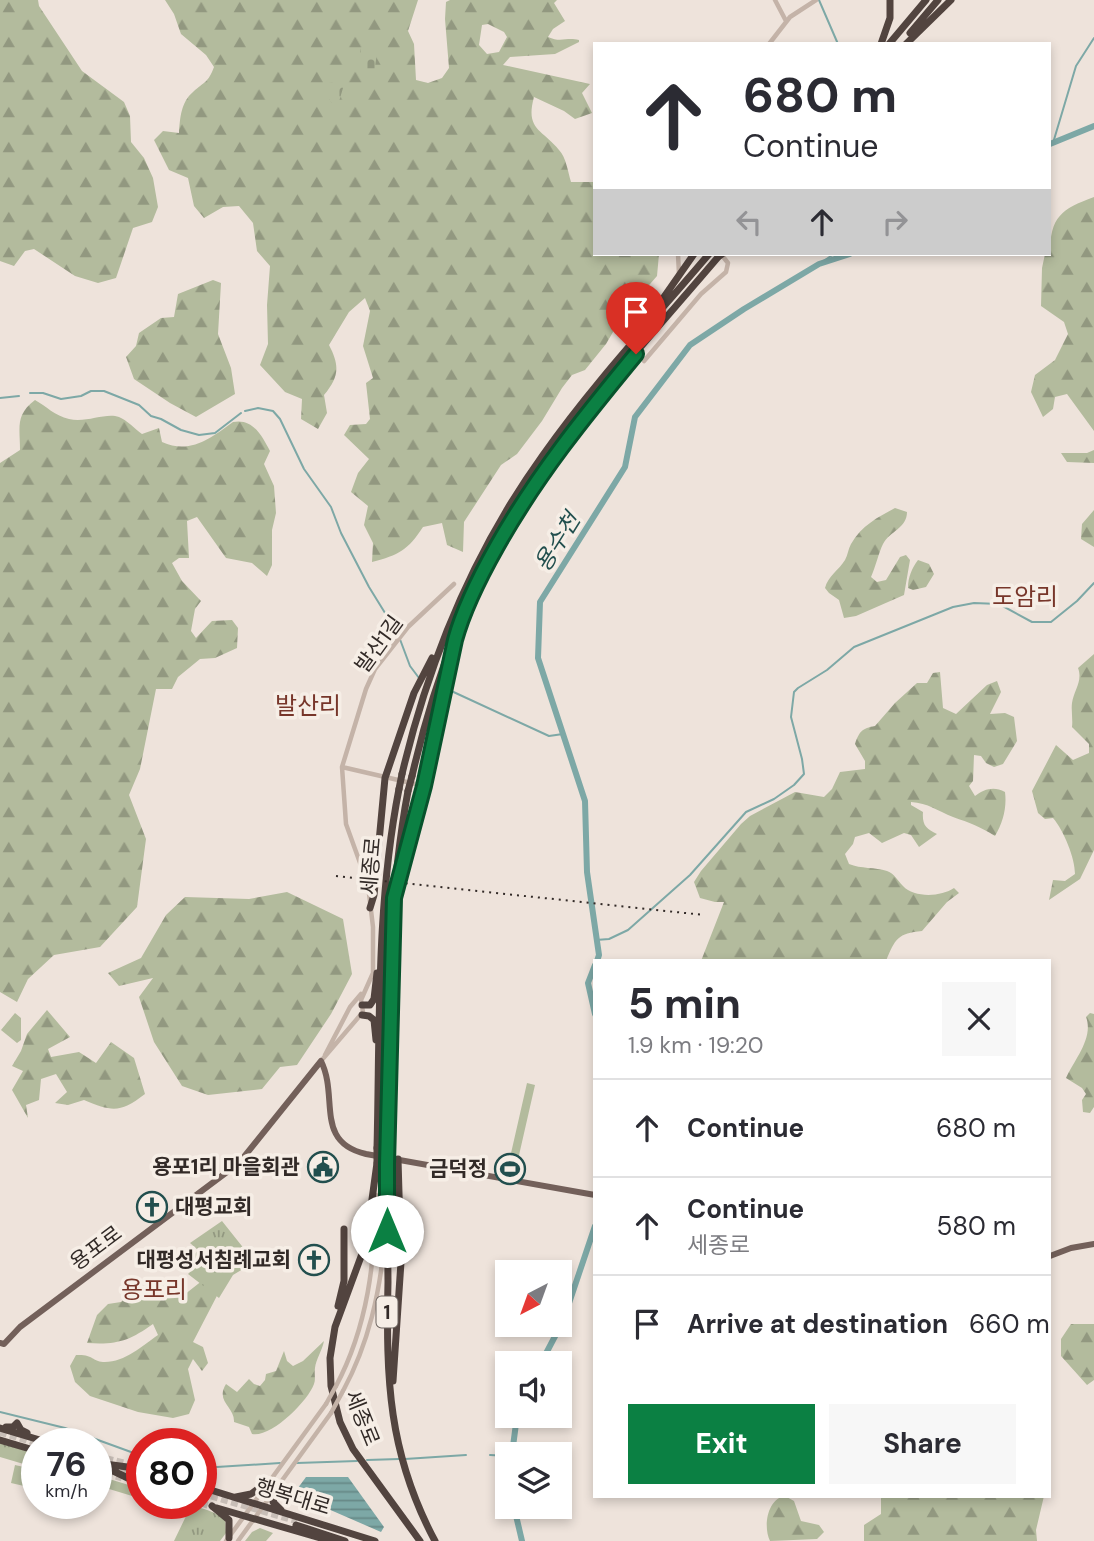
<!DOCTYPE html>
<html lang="en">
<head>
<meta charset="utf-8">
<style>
	:root { --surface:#fff; --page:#f7f7f7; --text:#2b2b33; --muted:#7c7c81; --line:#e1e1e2; --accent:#0b8043 }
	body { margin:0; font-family:"DM Sans","Noto Sans KR",sans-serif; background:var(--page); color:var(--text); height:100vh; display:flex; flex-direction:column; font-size:26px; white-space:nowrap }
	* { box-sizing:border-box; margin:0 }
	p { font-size:23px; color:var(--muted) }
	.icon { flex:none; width:38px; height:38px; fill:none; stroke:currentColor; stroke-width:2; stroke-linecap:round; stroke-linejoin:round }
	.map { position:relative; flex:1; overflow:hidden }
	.panel { position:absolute; left:593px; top:959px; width:458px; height:539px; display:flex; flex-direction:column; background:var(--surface); border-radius:0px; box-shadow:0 4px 10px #0003 }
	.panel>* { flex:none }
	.guide { position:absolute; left:593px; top:42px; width:458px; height:214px; border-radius:0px; box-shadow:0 4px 10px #0003; background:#fff; color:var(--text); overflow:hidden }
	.needle { width:46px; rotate:221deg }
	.fabs { position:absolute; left:495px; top:1260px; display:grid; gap:14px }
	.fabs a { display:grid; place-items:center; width:77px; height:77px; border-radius:0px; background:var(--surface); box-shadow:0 4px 10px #0003; font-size:35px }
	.speed { position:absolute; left:21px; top:1428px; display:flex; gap:14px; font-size:35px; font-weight:700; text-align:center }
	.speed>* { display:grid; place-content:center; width:91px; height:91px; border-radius:50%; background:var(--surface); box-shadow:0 4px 10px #0003; line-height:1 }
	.speed small { font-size:18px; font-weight:400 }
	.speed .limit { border:10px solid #d22; background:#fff; color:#111 }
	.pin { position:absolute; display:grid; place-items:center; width:60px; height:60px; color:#fff; margin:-72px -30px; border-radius:50% 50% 50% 0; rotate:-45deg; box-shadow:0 0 7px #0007 }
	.pin .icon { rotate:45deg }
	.me { position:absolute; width:77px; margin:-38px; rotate:0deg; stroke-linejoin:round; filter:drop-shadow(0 0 5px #0008) }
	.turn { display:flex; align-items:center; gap:24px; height:147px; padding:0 35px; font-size:32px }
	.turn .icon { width:91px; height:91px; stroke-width:2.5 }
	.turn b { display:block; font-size:49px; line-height:60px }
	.lanes { display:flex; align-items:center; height:66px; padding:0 35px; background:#0003; justify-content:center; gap:35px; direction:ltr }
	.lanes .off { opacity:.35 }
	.round { display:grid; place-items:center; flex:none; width:74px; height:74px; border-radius:0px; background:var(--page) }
	.summary { display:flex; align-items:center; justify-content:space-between; height:119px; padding:0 35px }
	h1 { font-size:42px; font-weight:700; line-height:52px }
	.action { display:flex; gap:14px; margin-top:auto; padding:14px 35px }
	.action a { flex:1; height:80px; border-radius:0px; background:var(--accent); color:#fff; font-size:28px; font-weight:700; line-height:80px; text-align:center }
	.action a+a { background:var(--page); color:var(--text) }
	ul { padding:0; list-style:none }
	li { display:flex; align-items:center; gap:21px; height:98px; padding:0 35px; border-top:2px solid var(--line) }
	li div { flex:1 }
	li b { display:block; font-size:26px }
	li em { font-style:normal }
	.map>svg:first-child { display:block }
</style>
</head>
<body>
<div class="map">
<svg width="1094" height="1541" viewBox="0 0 1094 1541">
	<defs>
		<pattern id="forest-firs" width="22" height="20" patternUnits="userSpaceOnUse" patternTransform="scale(1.75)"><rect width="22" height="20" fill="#b3bb9d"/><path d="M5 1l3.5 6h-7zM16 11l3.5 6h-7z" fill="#929880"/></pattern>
		<pattern id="cemetery-stones" width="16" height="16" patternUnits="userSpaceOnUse" patternTransform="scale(1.75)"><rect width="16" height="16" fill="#b3bb9d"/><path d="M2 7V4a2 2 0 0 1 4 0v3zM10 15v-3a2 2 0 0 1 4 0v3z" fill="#929880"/></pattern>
		<pattern id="park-tufts" width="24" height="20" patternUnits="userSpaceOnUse" patternTransform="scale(1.75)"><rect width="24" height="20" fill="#b3bb9d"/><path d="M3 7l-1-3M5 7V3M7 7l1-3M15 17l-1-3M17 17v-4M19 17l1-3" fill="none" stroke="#929880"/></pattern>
		<pattern id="water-rules" width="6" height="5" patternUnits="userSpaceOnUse" patternTransform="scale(1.75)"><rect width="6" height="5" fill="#7da8a6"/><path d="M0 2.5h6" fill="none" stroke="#678987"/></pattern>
	</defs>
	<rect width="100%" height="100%" fill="#eee3db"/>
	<path fill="url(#forest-firs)" fill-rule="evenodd" d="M0,0H38L39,6L82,71L124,102L130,116L131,142L144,158L153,178L158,207L152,222L133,228L116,278L98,283L75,276L34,249L25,251L14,266L0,261Z
		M165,0H418L408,31L414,44L416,80L428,83L442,78L449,68L445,19L446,2L450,0H557L554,3L565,21L553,29L548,37C561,43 566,37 579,40V42L555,54L510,57L503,65L590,84L582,93L592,113L575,119L564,111L534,97C525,130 542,129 559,150C566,157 568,172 571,182H595V254H659L657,276L623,315L606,344L585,370L572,375L562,388L542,421L517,454L501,465L464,522L463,552L447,545L442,523L423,527C408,550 399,555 372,562L373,543L364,525L368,506L351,492L358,473L369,459L344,435L350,425L366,424L370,419L366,383L373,378L363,346L370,311L365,298L349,312L329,345C340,366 339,377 324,395L327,413L318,429L301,419L302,399L285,392L260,365L268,344L267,305L270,266L257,251L253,223L239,206L223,207L204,218L194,206L188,178L169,170L154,140L163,131L179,133C180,118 181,102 193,92C205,81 208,83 214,67L206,55L181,34L174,14ZM488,24L504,32L507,37L499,52L487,54L479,45L482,25Z
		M1094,197V431L1067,394L1055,397L1053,409L1043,417L1031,392L1035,375L1055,360L1068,334L1064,322L1041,306L1042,268L1045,254H1050C1050,217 1061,209 1094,197Z
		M213,280L221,283L218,334L231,368L235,394L196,417L170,403L134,379L126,357L136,346L139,333L161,318L174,317L178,294Z
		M35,400C46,406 55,416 69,419C87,423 106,412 119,417C127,420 135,429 142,434L159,428L162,442C190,455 211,438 233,422C253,418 262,436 270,451L264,464L274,486L276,513L272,530V565L267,576L252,563L226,558L197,517L187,521L189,558H179L172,563L182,581L201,601L195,609L191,631L196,638L212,621L232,620L238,628L237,648L215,658L200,659L178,677L172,689H156L140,769L129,795L146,839L137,907L100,947L54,955L28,979L17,1002L0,992V463L20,450C20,427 15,415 35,400Z
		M1094,450V463L1067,462L1061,453H1087Z
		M895,508L907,512C907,528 890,531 883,544C879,552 875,568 871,577L877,582L886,580L900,557L906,555L910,560L904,595L856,616L844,618L839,600L829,593L825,588C828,576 839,570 845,560C848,555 848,549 851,544C861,526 878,517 895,508Z
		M1094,510V547L1081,539L1082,524Z
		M918,560L929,564L934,574L926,587L913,590L908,588C908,577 912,568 918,560Z
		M1094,654V850L1080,879L1049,900L1053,880L1065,881L1075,874C1075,858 1064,831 1053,818L1045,819L1038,813L1032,791L1056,745L1073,760L1089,753V744L1072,727C1073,719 1071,711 1072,703C1074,690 1083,681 1078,668Z
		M940,672L943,708L956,714L987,685L997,681L1001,692L990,714L1005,713L1014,717L1017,741L1003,764L994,767L986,763L981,756L974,755L973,781L969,786L975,796C984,789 994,786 1005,792C1007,807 1003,823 995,836C979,826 970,823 953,817C938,811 928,803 911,802V805L923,812C922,825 926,829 937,834L919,847L911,835L904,833L882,843L869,833L855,837L853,844L845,854L849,864C861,869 875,867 887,871C895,874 897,880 903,886C914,898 941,897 954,888L959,893L947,902L922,931C898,933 895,939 886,961H701L724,902H715L700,898L694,882L701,871L741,824L750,816L795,792L824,797L832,789L840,772L865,769V761L855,744C859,732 862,728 875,726L895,703L917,683H927L933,673Z
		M287,892L343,919L352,974L331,1014L297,1065L280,1067L262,1089L208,1095L182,1086L154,1042L139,997L153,978L119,986L108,973L141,958L166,915L185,897L249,899Z
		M47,1010L70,1037L48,1049L51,1057L79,1052L96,1063L111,1042L134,1058L145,1094C120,1113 113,1112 84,1100L68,1105L55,1103L67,1092L56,1074L41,1079L39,1100L26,1105L28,1118L12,1090L23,1071L12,1066L21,1051L27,1034Z
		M1090,1013L1094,1014V1107L1090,1113L1083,1112L1082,1100L1086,1094L1082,1088L1066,1078C1074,1060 1094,1038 1086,1017Z
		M203,1280L221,1288L193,1342L203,1347L208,1363L202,1371L193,1359L188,1369L195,1400L189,1414L173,1418L138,1412L90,1396L75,1382L70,1366L76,1355C93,1354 92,1361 103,1362C124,1363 142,1346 158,1335L153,1324C129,1341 117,1345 87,1343L97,1315L108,1304L121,1302L138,1286H164L184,1295Z
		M1071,1324H1094V1380L1087,1385L1061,1356V1339Z
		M324,1341C322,1351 316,1359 315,1368C314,1374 316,1379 314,1384C308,1401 271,1438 252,1434L249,1427L234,1422C235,1407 215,1402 226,1384L237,1392L249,1379L254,1384L260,1386L265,1380L266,1374L276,1371L284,1351L287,1361L293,1366L303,1361Z
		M785,1496L794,1501L801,1521L819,1525L824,1532L817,1539L770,1541C763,1527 767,1499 785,1496Z
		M881,1496H1044L1036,1530L1037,1541H864V1525L881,1514Z"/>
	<path fill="url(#cemetery-stones)" d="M361,48H375L377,53L375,67L380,68V78L368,83V74H360L356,66L358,63L366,62L368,59L360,52Z
		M335,82H339L343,88L338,105L331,102L325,90L329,83Z"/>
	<path fill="url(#park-tufts)" d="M222,1221L253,1260V1263L233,1275L219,1298L188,1274L196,1266L191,1259L198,1250L190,1243Z
		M0,1442L37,1453V1468L0,1457Z
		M96,1475L142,1489V1499L96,1485Z
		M154,1503C179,1503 204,1505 225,1519L226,1533L220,1541H174L187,1514Z
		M260,1528L273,1533L266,1541H245L252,1532Z"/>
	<path fill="#b3bb9d" d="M15,1013L21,1018V1040L17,1043L1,1030Z
		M527,1083L535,1085L517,1164L509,1162Z
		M15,1465L37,1470V1489L11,1483Z"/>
	<path fill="url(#water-rules)" d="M306,1477H348L384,1527L381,1532L296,1495L295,1492Z"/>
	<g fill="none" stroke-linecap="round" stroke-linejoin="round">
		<path stroke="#7da8a6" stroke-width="2" d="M819,0L838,44
			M1053,143L1076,66L1094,38
			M819,264L834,254
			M30,393H43L61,399L81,396L91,391H104L139,405L151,416L161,419L181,430L199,435L215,433L241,413
			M0,398L19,396
			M245,411L258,408L273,411L280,419L304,469L331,507L341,533L369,587L398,634L410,666L419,678
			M447,689L549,736L563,734
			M596,940L609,939L628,930L690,875L746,812L774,799L794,785L804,774L802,759L791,717L794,692L798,688L827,670L854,647L953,607L974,603L999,604L1032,622H1051L1077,601L1094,583
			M0,1412L65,1428L142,1456
			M490,1455L508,1456
			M405,1459L466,1455
			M367,1460L399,1459
			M297,1463L357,1461
			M201,1468L280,1463"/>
		<path stroke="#7da8a6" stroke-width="6" d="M1050,144L1094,126
			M597,961L599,955L587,872L585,801L538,658L540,602L625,467L635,417L690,345L744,309L819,264L850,254
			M595,965L588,983L595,1014
			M541,1363L563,1321L595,1226
			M512,1454L517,1416
			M514,1507L522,1541"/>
		<path stroke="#c8beb7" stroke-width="7" stroke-dasharray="7 3.5" stroke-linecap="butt" d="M0,1432L39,1444
			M96,1456L131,1465
			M96,1470L122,1478
			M120,1472L142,1479
			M201,1493L297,1521
			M201,1503L217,1508"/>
		<path stroke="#c4b3a8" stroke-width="4.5" d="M775,0L786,21
			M769,44L790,17L816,0
			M678,254L679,274
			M644,361L701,294L726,272L728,263L721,254
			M342,767L424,786
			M325,1055L350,1007L361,994
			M321,1061L363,1012L361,1000L373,973V927L368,885L346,824L342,767L366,689L375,669L408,627L454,584
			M336,1386C368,1326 375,1261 376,1195
			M343,1391C369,1343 380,1292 385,1238
			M226,1541L326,1404
			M238,1541L331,1413"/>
		<path stroke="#73605a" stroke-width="6" d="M1050,1256L1071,1248L1094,1244
			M0,1343L4,1344L20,1327L239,1163L321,1061C339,1097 314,1142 366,1154L595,1195"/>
		<path stroke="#52443f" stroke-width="7" d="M910,33L938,0
			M881,44L890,18V0
			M889,44L926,0
			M906,44L951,0
			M650,317L694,254
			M402,774C429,660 474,551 543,455C593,384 653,320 709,254
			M412,776C436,672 476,568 537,479C591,400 657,329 719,256
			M399,878L424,786L447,668
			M370,908L374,895L385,778L414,693L432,658
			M362,1005H370L374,999L377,973
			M362,1015L369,1016L374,1020L376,1040
			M377,1148C380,1029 376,906 399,789
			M387,1148C389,1029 386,909 408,791
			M377,1163L366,1243L335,1327L330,1358L331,1386L340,1422L353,1449L420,1541
			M387,1164C387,1204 388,1243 388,1282C386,1379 388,1453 435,1541
			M338,1306L344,1281V1229
			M393,1381L401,1262L398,1159
			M6,1427H13L17,1423L21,1430L27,1433
			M0,1428L53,1444
			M0,1440L37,1451
			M105,1464L142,1469
			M105,1467L138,1483
			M201,1487L375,1541
			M276,1488L273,1502L281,1510
			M236,1497L251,1494L269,1481
			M212,1506L229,1520V1538
			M217,1508L331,1541
			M296,1525L345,1541"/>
		<path stroke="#322a27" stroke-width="2" stroke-dasharray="2 5" stroke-linecap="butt" d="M336,876L704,915"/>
		<path stroke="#c4b3a8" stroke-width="4.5" d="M326,1404L336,1386
			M331,1413L343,1391"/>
		<path stroke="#52443f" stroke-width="7" d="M719,256L722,254
			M399,789L402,774
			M408,791L412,776
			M377,1163V1148
			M387,1164V1148"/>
	</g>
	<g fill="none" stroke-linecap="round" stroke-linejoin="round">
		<g stroke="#07532c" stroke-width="18">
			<path id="route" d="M387,1231V1164L394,898L424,786L455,640C464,607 480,576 497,546C537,475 584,417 636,354"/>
		</g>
		<use href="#route" stroke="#0b8043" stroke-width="12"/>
	</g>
	<defs>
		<g id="civic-ring" transform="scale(1.575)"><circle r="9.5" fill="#f6eee6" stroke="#224f4e" stroke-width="1.5"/><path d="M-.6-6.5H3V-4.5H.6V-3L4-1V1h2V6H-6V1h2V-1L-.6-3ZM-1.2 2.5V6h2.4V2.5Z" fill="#224f4e"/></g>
		<g id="stadium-ring" transform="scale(1.575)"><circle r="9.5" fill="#f6eee6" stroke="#224f4e" stroke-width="1.5"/><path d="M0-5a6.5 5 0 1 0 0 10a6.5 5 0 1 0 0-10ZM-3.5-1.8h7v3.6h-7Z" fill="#224f4e"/></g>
		<g id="church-ring" transform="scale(1.575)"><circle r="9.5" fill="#f6eee6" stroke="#224f4e" stroke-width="1.5"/><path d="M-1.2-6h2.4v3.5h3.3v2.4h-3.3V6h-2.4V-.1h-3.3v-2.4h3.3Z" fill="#224f4e"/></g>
	</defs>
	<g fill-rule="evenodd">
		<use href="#civic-ring" x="323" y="1167"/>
		<use href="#stadium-ring" x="510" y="1169"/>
		<use href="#church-ring" x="152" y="1207"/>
		<use href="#church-ring" x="314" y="1260"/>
	</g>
	<g text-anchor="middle" stroke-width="7" stroke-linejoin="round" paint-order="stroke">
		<rect fill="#f6eee6" stroke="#6d6560" stroke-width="2" x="376.5" y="1296.5" width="21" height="31" rx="5"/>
		<g font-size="19" font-weight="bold" fill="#322a27">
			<text x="387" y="1319">1</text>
		</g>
		<g font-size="21" fill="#322a27" stroke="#f6eee6">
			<text transform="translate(379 644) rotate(-54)" y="7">발산1길</text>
			<text transform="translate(371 866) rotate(-85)" y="7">세종로</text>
			<text transform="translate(96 1248) rotate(-37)" y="7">용포로</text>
			<text transform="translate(362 1418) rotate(68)" y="7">세종로</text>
			<text transform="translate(293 1497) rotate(17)" y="7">행복대로</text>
		</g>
		<g font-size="21" font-weight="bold" fill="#322a27" stroke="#f6eee6" text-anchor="end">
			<text x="300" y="1174">용포1리 마을회관</text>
			<text x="487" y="1176">금덕정</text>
			<text x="175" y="1214" text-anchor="start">대평교회</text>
			<text x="291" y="1267">대평성서침례교회</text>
		</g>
		<g font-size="23" font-style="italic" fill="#224f4e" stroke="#f6eee6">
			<text transform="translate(557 542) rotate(-58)" y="8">용수천</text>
		</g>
		<g font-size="24" fill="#77362a" stroke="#f6eee6">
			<text x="1025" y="605">도암리</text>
			<text x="308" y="714">발산리</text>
			<text x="154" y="1298">용포리</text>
		</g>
	</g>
</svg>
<div class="fabs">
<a><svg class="needle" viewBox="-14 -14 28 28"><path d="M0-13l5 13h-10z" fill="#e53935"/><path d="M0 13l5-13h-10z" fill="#7c7c81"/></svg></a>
<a><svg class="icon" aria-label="sound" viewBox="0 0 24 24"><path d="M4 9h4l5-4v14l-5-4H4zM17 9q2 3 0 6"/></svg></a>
<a><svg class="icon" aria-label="layers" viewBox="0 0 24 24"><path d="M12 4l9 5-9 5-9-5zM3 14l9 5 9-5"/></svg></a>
</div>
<div class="speed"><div>76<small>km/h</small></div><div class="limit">80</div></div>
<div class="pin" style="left:636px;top:354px;background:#d93025"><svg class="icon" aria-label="arrive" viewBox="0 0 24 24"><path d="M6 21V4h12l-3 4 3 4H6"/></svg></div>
<svg class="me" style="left:387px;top:1231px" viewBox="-20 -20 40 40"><circle r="19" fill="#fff"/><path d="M0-13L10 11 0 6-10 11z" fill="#0b8043"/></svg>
<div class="guide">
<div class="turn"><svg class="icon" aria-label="ahead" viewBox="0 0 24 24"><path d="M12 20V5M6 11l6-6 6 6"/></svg><div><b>680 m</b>Continue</div></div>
<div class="lanes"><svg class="icon off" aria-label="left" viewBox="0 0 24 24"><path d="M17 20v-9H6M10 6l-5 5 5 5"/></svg><svg class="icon" aria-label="ahead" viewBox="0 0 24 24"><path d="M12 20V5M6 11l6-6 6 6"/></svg><svg class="icon off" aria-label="right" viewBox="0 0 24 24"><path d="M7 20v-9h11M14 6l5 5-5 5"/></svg></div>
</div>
<section class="panel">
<div class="summary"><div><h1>5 min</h1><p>1.9 km · 19:20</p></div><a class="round"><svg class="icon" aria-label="close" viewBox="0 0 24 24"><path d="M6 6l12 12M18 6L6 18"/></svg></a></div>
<ul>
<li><svg class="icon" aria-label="ahead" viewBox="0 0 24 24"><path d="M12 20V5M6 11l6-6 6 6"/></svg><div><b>Continue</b></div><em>680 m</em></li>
<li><svg class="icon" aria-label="ahead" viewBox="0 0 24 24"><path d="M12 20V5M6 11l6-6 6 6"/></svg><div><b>Continue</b><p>세종로</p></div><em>580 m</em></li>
<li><svg class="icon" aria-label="arrive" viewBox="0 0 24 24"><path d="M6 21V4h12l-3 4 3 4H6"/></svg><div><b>Arrive at destination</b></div><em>660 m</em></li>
</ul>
<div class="action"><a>Exit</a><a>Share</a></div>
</section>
</div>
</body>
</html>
